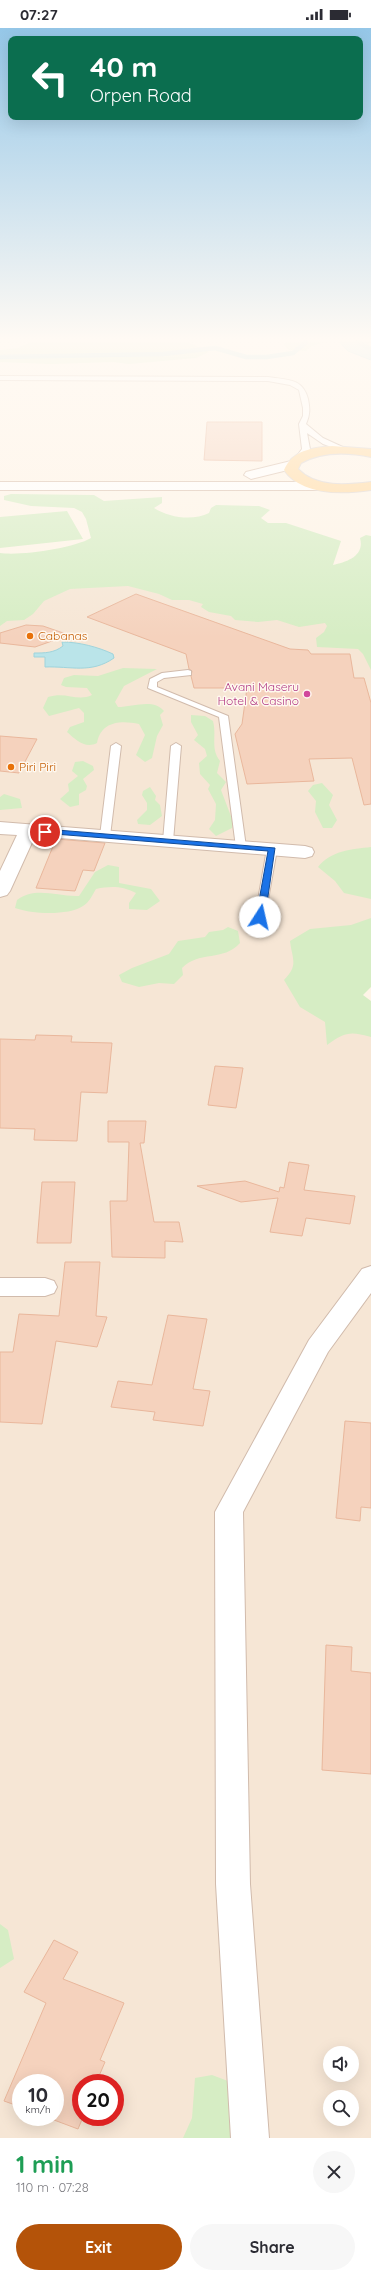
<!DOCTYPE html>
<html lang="en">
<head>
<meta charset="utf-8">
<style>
	:root { --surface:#fff; --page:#f7f7f7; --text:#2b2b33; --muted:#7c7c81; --accent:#b45309 }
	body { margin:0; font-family:Quicksand,sans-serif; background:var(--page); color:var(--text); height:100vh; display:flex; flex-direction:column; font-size:15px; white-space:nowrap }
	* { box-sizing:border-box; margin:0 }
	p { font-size:13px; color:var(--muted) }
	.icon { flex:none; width:22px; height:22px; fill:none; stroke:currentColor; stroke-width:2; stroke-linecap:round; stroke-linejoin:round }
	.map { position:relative; height:2110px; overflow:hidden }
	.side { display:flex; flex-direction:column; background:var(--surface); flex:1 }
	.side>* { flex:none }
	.banner { position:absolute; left:8px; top:8px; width:355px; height:84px; border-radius:8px; box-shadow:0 4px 16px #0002; background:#0b6e4f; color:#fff; overflow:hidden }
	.controls { position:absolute; left:323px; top:2018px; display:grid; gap:8px }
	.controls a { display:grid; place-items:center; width:36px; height:36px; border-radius:50%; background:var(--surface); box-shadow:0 4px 16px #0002; font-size:20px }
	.speed { position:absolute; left:12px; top:2046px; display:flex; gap:8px; font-size:20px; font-weight:700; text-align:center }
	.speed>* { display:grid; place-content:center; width:52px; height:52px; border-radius:50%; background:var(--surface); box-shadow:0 4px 16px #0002; line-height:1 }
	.speed small { font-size:10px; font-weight:400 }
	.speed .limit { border:6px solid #d22; background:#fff; color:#111 }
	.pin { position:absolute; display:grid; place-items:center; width:34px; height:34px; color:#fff; margin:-17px; border:2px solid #fff; border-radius:50%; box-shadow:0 1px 4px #0007 }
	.me { position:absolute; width:44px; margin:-22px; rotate:10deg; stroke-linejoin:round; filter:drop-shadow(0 0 3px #0008) }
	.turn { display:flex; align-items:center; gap:14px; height:84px; padding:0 16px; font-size:18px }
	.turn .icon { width:52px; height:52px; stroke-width:2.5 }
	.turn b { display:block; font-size:28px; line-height:34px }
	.round { display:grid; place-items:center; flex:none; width:42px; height:42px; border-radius:21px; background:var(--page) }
	.head { display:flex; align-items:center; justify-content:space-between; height:68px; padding:0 16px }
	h1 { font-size:24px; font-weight:700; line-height:30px; color:#1e9e55 }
	.cta { display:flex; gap:8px; margin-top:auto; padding:8px 16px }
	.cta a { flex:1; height:46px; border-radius:24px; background:var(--accent); color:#fff; font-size:16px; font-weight:700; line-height:46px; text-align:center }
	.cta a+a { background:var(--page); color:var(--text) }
	.status { display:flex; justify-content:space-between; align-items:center; height:28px; padding:0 20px; background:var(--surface); direction:ltr }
	.status svg { height:11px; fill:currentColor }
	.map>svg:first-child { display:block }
</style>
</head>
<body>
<div class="status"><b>07:27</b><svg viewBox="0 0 49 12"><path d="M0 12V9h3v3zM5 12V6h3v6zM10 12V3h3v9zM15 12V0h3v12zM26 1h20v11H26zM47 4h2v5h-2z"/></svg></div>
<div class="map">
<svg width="371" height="2110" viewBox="0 0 371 2110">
	<rect width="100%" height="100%" fill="#fef4e7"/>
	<path fill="#f6e6d5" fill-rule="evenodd" d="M65,547L327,590L371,607V897L353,971L371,985V2110H0V575ZM330,2025H352V2047H330ZM21,2055H55V2089H21ZM81,2055H115V2089H81ZM330,2069H352V2091H330Z"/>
	<path fill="#d6edc4" d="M31,314H187L209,324L196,330L129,336L113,334L51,336L0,334V322L18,320Z
		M286,314H326L312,318L306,323L289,322L283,316Z
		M11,466L94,467L104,473L162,469V475L154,480C170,490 193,493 209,485L211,480L216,477L259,478L270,482L261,490L268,495H286L341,513L333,537C347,534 365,528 360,510L366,507L371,508V642L363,626L358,621L317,619L316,610L324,604L327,598L325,595L299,599L277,592L258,594L235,592L231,588L209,584L201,579L203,576L189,572H172L159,566L128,558L70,561L44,573L33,586L24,592L7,593L0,598V525C21,528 74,520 91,510L86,491L82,484L74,480L31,478L4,472V468Z
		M67,483L83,511L0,520V489Z
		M123,640L157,641L124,658L115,674L118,679C132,679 154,670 164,683L160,687L163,697L157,708L152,730L145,734L136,727L145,707L139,696C121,692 101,693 97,715C85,721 76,712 67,704L70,699L84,694V685L79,680L49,688L43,680L48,669C66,663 77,674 92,667L87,660L66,659L61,657L64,650L74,647L98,648Z
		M191,687L205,688L213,693C217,708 210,720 220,733L217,745L226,754L221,762L232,791V800L216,808L209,801L215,792L216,776L208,761L210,757L200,746L199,735L207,728L205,721L194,712L198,707L191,694Z
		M83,733L93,738L94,742L83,751L87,758L86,762L79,766V777L70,779L60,771L69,763L68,756L78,748L72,743L75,734Z
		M322,755L333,767L329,777L337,792L332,800H323L315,784L316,773L308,763L313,757Z
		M150,759L156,768L155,772L160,777L162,788L150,797L138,796L137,792L147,782V775L142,767L143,763Z
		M4,766L20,771L22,780L0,782V769Z
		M371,819V871L344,865L335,853L318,839C330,823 352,821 371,819Z
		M108,837L119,839V855L151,861L160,873L147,882L129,881V875L136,865C122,858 111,858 96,861C93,866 89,875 83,878C68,888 32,886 15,880L17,872C36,858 57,869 79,868L95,844Z
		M371,890V959L363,967L371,973V1009C350,1003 345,1004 327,1017L325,994L300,979L284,952C299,937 292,931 290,913L310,901L351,897Z
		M228,899L238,903L240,915C223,934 200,922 182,940L183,947L174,956L159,955L139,959L122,954L119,947L132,940L169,926L178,913L205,909L209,904L223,902Z
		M0,1896L8,1902L14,1931L0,1940Z
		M212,2047L228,2053L243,2110H183L192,2090L195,2050Z"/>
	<path fill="#bae4e9" stroke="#9fd4dc" d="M339,314H370L366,317L371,323V332L348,323Z
		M62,614C79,614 98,619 113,626L114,630C91,646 71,638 45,639V629H34V625C45,625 54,625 63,618Z"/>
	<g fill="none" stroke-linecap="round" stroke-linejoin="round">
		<path stroke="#9fd4dc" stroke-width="4.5" d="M357,314L371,321
			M0,329L163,326L215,320L246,329H267L293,325L306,314"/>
	</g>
	<path fill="#f5d2bd" stroke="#e9b79c" d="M207,394H262V433L204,432Z
		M136,566L290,621L308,622L311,626H350L354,650H364L371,675V776L364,777L352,730L309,731L314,753L247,756L235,706L242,696L247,660H194L191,648L192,643L189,641L186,626L87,589Z
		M26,597L43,598L69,607L35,619L0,615V605Z
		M0,708L37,711L19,745L0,743Z
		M56,811L105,815L94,843L83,842L75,863L36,860Z
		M36,1007L72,1008L71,1014L112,1015L107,1065L81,1064L77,1113L34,1112L35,1101L0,1100V1011L35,1012Z
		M215,1038L243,1040L236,1080L208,1077Z
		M108,1093H146L144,1115H140L154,1194H179L183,1214L165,1213V1230L112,1229L110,1173H127L129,1114H108Z
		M289,1134L309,1137L304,1162L355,1168L350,1196L306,1190L302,1208L270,1204L278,1170L241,1174L197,1158L245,1153L279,1164L280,1159L284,1160Z
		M42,1154H75L71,1215H37Z
		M65,1234H100L96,1288L107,1289L97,1319L56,1313L42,1396L0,1394V1324H13L19,1286L59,1288Z
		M168,1287L207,1291L193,1361L210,1363L203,1398L153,1392L155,1384L111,1379L118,1353L152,1357Z
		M345,1393L371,1395V1480L361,1479L360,1493L336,1490Z
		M326,1617L352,1619L351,1643L371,1645V1746L322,1742Z
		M54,1912L78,1924L63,1951L124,1975L100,2032L105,2034L96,2055H81V2089H83L78,2101L46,2089H55V2055H21V2079L4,2073L46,1975L24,1964Z"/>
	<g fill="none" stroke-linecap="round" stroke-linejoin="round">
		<g stroke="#d1bbac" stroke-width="2">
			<path id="service" d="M0,348L268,349C287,352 303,350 308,371C310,381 310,387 306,396L323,410L347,421L343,423L323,416L307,405L310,421L303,431H297L296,429L302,421L299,396L303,388V380L299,362L290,357L268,353L0,352Z
				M188,642L191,643V647L164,650L157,654V659L228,688L246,819L245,821H237L236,819L219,689L148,660L150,651L162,645Z
				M116,715L121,718L110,808L105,811L100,808L111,718Z
				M176,715L181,718L173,813L168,816L163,813L171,718Z
				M272,818L277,821L265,889L260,892L255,889L267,821Z"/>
		</g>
		<g stroke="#d1bbac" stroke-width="2">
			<path id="minor" d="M0,794L305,818L312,820L314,824L312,828L305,830L35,808L10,863L7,867L0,869V843L17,807L0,806Z
				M371,1238V1265L328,1324L243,1484L250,1856L269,2110H231L216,1856L215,1484L309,1312L362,1241Z
				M0,1250H45L54,1253L57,1259L54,1265L45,1268H0Z"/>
		</g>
		<g stroke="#d7bdab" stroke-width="2">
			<path id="secondary" d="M291,433L298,437L296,440L251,451L244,447L246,444Z
				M0,454H319L326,458L319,462H0Z"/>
		</g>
		<g stroke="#dcd4d0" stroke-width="2">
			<path id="primary" d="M332,418L371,421V429C347,424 323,423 301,435L298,441C316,460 347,457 371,454V462C343,466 302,468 284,442C293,422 311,420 332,418Z"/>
		</g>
		<use href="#service" fill="#fff" fill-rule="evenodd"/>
		<use href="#minor" fill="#fff" fill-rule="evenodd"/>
		<use href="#secondary" fill="#fff" fill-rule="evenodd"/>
		<use href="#primary" fill="#ffd89d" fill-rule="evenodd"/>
	</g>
	<linearGradient id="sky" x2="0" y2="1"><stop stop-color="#95c7e8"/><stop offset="0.51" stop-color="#fffaf4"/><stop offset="1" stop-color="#fffaf4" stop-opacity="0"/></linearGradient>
	<rect width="371" height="610" fill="url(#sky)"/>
	<path fill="#1a73e8" stroke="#114b97" d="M45,801L275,820L265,889L260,891L256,889L268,823L42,805L41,804Z"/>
	<g fill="#e8710a" stroke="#fff8ef" stroke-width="1.5">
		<circle cx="30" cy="608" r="4"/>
		<circle cx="11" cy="739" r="4"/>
	</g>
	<circle fill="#d1479c" stroke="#fff8ef" stroke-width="1.5" cx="307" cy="666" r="4"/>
	<g text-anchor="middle" stroke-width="3" stroke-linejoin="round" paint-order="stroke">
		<g font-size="12" fill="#c56008" stroke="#fff8ef" text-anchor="start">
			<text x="38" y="612">Cabanas</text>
			<text x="19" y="743">Piri Piri</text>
		</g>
		<g font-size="12" fill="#b23c85" stroke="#fff8ef" text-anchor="end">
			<text x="299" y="663">Avani Maseru<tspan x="299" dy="14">Hotel &amp; Casino</tspan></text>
		</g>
	</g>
</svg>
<div class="controls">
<a><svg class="icon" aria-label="sound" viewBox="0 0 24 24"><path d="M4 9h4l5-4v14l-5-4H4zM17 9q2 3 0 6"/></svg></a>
<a><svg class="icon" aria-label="search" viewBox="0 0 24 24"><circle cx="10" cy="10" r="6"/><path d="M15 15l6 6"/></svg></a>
</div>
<div class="speed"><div>10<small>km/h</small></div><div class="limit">20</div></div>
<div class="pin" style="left:45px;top:804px;background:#d93025"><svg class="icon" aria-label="arrive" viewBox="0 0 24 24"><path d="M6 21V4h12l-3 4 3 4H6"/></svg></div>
<svg class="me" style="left:260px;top:889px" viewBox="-20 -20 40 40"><circle r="19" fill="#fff"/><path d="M0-13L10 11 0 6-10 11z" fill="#1a73e8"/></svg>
<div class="banner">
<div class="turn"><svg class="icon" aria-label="left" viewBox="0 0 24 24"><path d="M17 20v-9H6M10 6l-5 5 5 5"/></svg><div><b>40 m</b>Orpen Road</div></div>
</div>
</div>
<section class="side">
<div class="head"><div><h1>1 min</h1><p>110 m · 07:28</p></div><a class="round"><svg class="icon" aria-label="close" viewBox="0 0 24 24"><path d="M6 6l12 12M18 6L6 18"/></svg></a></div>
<div class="cta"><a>Exit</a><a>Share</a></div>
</section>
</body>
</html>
